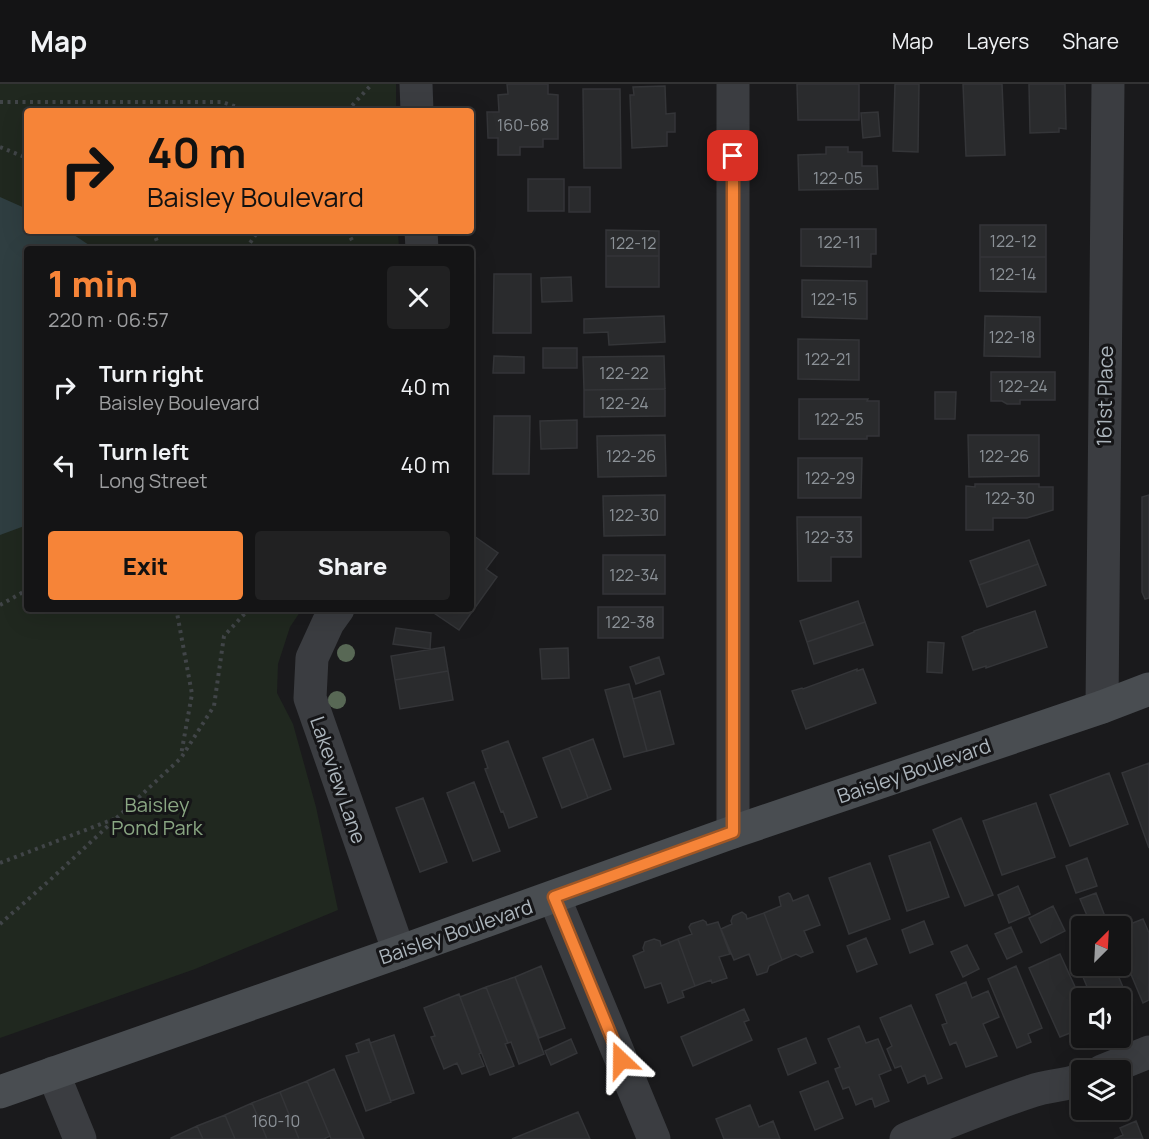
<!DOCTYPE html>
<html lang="en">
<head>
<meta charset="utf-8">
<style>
	:root { --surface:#141415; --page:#212122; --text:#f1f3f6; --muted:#9d9ea0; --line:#333334; --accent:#f68438 }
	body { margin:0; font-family:Manrope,sans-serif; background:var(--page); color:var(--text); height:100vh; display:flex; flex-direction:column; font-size:22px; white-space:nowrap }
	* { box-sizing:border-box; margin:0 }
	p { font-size:20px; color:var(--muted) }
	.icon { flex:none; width:33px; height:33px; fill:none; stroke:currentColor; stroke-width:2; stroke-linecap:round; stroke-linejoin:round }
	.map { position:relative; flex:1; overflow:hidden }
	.side { position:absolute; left:24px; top:162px; width:450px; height:366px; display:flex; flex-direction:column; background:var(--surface); border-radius:6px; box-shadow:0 6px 24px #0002,0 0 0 2px var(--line) }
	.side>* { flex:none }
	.banner { position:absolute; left:24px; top:24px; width:450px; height:126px; border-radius:6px; box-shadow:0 6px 24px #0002,0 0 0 2px var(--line); background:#f68438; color:#111; overflow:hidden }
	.needle { width:39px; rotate:24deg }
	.tools { position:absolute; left:1071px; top:832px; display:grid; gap:12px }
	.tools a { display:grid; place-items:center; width:60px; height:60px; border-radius:6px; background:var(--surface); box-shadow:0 6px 24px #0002,0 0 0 2px var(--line); font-size:30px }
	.pin { position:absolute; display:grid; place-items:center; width:51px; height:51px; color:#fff; margin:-26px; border-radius:12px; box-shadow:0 3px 9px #0006 }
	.me { position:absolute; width:66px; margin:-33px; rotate:337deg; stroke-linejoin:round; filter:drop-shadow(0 0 4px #0008) }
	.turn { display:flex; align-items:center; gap:21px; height:126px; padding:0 24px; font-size:27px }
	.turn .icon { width:78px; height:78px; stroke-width:2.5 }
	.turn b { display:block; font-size:42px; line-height:51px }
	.round { display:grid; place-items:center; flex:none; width:63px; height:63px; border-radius:6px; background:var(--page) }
	.summary { display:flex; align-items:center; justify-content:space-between; height:102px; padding:0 24px }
	h1 { font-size:36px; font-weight:800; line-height:45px; color:var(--accent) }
	.action { display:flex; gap:12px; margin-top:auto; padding:12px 24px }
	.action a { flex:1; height:69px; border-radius:6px; background:var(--accent); color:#111; font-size:24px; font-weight:800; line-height:69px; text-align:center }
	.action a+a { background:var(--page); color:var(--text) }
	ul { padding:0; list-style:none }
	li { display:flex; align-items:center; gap:18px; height:78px; padding:0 24px }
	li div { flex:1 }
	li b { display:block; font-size:22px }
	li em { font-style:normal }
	header { display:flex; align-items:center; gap:36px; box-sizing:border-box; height:84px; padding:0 30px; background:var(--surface); border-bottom:2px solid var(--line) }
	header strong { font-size:28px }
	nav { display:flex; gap:33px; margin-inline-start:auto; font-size:21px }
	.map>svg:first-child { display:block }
</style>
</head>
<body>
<header>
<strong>Map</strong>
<nav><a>Map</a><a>Layers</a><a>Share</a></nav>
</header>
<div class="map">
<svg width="1149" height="1055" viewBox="0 0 1149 1055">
	<rect width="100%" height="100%" fill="#1a1a1c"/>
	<path fill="#20281f" d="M0,0H396V27H27V147H398L399,165H27V525H302L290,543L278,580L277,609L293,640L316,723L338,826L195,885L0,954Z"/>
	<path fill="#2f3e41" d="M0,113L27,125V147H68L95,165H27V441L0,451Z"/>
	<path fill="#2a2b2d" stroke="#343538" stroke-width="1.5" d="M507,0H548V10L558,11V55H543V63H520V71H498V54H488L487,28H499L498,11L508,10Z
		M797,0H859V36H798Z
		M895,0H919L918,68L893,67Z
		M963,0H1002L1005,71L966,72Z
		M1029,0H1065L1066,45L1059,44V48L1030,49Z
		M665,2L666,30L675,29V48H667V62L632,64L630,11H634L633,3Z
		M583,5H620L621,84H584Z
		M878,28L880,52L863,54L861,29Z
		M826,63H848V68H862V82H877L878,105L799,106L798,71L826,70Z
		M528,95H564V127H528Z
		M569,103H590V128H569Z
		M980,141H1046V173H980Z
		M801,145H876V170H871V183L801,182Z
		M606,146L659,147V172H606Z
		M606,172H659V203H606Z
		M980,173H1046V208L980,207Z
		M494,190H531V249H493Z
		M571,193L572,217L542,218L541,194Z
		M802,196L867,197V235L802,233Z
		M664,232L665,258L609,261L608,248L584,249V235Z
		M985,232L1040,233V273L984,272Z
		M798,255L859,256V296L798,295Z
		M543,264H577V284H543Z
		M494,272L524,273V289H493Z
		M664,272L665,305L584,306L583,273Z
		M991,288H1055V316H1020V320H1007L1002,317H991Z
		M665,305V332L584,333V306Z
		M935,308H956L955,335H935Z
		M799,315H868L867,317H879V352H867V355H799Z
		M494,332H530L529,390H493Z
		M577,336V364L541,365L540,337Z
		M665,351L666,392L598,393L597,352Z
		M968,351H1039V392L969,393Z
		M798,374H862L861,414H798Z
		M975,400H1039V403H1053V426L1027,434H993V446H966V402L975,403Z
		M665,411V451L604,452L603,412Z
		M1149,411V514L1145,515L1142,508V413Z
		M797,433H861V473H831V497H798Z
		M474,452L498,469L486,485L497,493L459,546L428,525H471V456Z
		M1029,456L1038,480L979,501L970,477Z
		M603,471H665V510H603Z
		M1038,480L1046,501L987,523L979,501Z
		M858,517L865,538L807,558L800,537Z
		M598,523H663V554H598Z
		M1035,527L1047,563L986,584V582L973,586L962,553L974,548V547Z
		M865,538L873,561L814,580L807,558Z
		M396,544L431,549L430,565L393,560Z
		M928,558L944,559L942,589L927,588Z
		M444,563L448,587L395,596L391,572Z
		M568,564L569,594L542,595L540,565Z
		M659,573L664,590L636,600L630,583Z
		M857,585V587L863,585L876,619L806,645L792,607L802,604L803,605Z
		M448,587L453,616L400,625L395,596Z
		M629,600L647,667L624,673L605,606Z
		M660,607L674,660L647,667L633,615Z
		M593,655L611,705L588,714L569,664Z
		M508,657L537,733L509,744L503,727L501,728L485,685L488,684L482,667Z
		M569,664L588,714L562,724L543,674Z
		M1149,679V764L1122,689Z
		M1109,689L1128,740L1070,762L1050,711Z
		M474,698L500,767L473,777L447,709Z
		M423,714L447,778L420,788L396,724Z
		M1036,719L1055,773L1002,791L983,737Z
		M961,734L993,811L965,822L933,746Z
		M930,758L949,813L907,827L889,772Z
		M1087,774L1097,802L1076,809L1066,782Z
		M870,779L890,835L849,850L829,794Z
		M1018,802L1030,830L1009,839L998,811Z
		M788,809L790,810L793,817L808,811L820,841L804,847L813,868L801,873L796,870L782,876L764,829L781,822L779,813Z
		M1096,809L1106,835L1091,841L1080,815Z
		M1053,822L1065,847L1041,859L1029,834Z
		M742,828L746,831L747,835L764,829L782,876L769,882L767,888L757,891L749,870L734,876L721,845L732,840L731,837L733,832Z
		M1143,835L1149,849V916L1143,919L1120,864V844Z
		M703,836L706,838L707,841L718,838L730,870L719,873L727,894L712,899L711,896L695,902L678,855L692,850L689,843L691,840Z
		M924,837L933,860L910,869L902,846Z
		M1011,843L1022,868L1007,875L995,850Z
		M866,854L877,880L857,888L847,862Z
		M654,855L660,857L661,862L678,855L695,902L682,907L684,913L668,919L661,899L645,904L633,872L644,867L643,864L645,858Z
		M967,861L979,885L963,893L951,868Z
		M1082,862V882H1114L1128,915L1120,918V915H1092L1072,866Z
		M1060,870L1082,918V934L1071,938L1075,947L1060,953L1029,884Z
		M541,882L565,944L539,954L515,893Z
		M1016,882L1042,944L1028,950L1031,958L1017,964L988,895Z
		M515,893L544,970L519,980L511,958L508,959L486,903Z
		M966,898L972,914L988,907L999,933L983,940L997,972L966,983L956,958L950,961L942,941L947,939L936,911Z
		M486,903L508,959L505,960L514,982L490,991L460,913Z
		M459,910L481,969L479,970L484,982L462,990L457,979L444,985L431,953L435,952L424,924Z
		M911,921L942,994L928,1000L925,991L908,999L901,982L895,984L887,965L892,962L880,934Z
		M744,925L749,936L744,938L752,956L693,982L681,953Z
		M859,942L866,959L878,955L891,986L879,991L889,1017L875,1023L872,1014L856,1021L849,1003L843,1005L835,985L840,983L828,955Z
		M394,951L414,1009L391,1017L370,959Z
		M806,954L816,979L788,991L778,965Z
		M369,955L391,1018L366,1027L346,972L359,968L356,960Z
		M571,955L577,969L551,981L545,967Z
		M334,985L364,1055H331L330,1052L307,997Z
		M307,997L330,1052L324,1055H299L280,1008Z
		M828,997L843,1034L815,1046L800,1008Z
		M280,1008L299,1055H267L252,1019Z
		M252,1019L267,1055H235L225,1031Z
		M750,1021L759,1043L773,1037L780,1055H724L716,1035Z
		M578,1028L590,1055H512Z
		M225,1031L235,1055H203L197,1042Z
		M1136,1037L1143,1055H1114L1123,1051L1120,1044Z
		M197,1042L203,1055H171V1054Z"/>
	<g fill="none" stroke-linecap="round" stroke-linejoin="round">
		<path stroke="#414548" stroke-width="4" stroke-dasharray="3 4.5" stroke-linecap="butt" d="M0,18H222L249,27
			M347,27L372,0
			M0,63L27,74
			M153,147L160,165
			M347,147L354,160V165
			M246,165L258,147
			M0,521L27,506
			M174,525L177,529L192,610L181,671
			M0,779L114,735
			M0,840L50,796L181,674L214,622L224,552L249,525"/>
		<path stroke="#3b3d41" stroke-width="33" d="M416,0L417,27
			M733,0V748
			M421,147L422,165
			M338,525L328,539L312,574L310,614L399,868
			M1102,623L1108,0
			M554,813L654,1055
			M1102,987L1149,968
			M53,989L80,1055
			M906,1055C948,1038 989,1021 1032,1007C1048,1001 1065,1002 1082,995"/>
		<path stroke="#494d51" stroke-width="33" d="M0,1008L399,868L733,748L1102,623L1149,605"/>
	</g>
	<g fill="#586855">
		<circle cx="346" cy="569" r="9"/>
		<circle cx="337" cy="616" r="9"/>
	</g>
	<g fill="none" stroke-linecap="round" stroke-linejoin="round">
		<g stroke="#a05624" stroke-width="15">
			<path id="route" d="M621,976L554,813L733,748V72"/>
		</g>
		<use href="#route" stroke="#f68438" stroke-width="10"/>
	</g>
	<g text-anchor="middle" stroke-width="6" stroke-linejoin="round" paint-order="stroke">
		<g font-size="16" fill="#8c9298">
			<text x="523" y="47">160-68</text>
			<text x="838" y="100">122-05</text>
			<text x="1013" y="163">122-12</text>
			<text x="839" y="164">122-11</text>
			<text x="633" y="165">122-12</text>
			<text x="1013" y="196">122-14</text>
			<text x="834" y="221">122-15</text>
			<text x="1012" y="259">122-18</text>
			<text x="828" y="281">122-21</text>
			<text x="624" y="295">122-22</text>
			<text x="1023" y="308">122-24</text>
			<text x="624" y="325">122-24</text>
			<text x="839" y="341">122-25</text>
			<text x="631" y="378">122-26</text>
			<text x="1004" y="378">122-26</text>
			<text x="830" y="400">122-29</text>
			<text x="1010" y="420">122-30</text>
			<text x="634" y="437">122-30</text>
			<text x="829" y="459">122-33</text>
			<text x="634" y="497">122-34</text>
			<text x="630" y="544">122-38</text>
			<text x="276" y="1043">160-10</text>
		</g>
		<g font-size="20" fill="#acb5bc" stroke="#151517">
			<text transform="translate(1105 312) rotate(-89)" y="7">161st Place</text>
			<text transform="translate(914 687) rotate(-19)" y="7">Baisley Boulevard</text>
			<text transform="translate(338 696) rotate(71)" y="7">Lakeview Lane</text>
			<text transform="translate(456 848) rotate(-19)" y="7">Baisley Boulevard</text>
		</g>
		<g font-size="20" fill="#8aa783" stroke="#151517">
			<text x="157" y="728">Baisley<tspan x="157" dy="23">Pond Park</tspan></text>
		</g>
	</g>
</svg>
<div class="tools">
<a><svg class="needle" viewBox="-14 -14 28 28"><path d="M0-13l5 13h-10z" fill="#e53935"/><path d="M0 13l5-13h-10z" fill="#9d9ea0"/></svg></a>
<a><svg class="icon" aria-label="sound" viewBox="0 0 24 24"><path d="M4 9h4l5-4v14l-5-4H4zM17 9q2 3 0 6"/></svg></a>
<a><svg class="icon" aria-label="layers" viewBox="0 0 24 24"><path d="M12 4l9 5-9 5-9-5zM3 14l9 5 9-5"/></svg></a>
</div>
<div class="pin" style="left:733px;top:72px;background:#d93025"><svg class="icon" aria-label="arrive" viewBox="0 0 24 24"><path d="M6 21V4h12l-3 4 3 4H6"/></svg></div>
<svg class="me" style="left:621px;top:976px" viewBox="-20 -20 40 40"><path d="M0-17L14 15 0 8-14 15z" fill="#f68438" stroke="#fff" stroke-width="4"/></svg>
<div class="banner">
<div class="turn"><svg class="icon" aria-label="right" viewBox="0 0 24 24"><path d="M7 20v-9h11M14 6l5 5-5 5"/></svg><div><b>40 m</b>Baisley Boulevard</div></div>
</div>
<section class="side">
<div class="summary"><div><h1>1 min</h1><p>220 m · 06:57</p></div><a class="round"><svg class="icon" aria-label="close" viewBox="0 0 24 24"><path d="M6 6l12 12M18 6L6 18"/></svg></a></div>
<ul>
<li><svg class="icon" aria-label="right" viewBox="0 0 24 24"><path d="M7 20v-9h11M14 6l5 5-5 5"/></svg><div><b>Turn right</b><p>Baisley Boulevard</p></div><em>40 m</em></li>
<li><svg class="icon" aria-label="left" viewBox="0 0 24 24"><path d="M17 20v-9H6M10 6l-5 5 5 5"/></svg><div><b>Turn left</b><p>Long Street</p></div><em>40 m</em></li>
</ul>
<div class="action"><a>Exit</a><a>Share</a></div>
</section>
</div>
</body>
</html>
